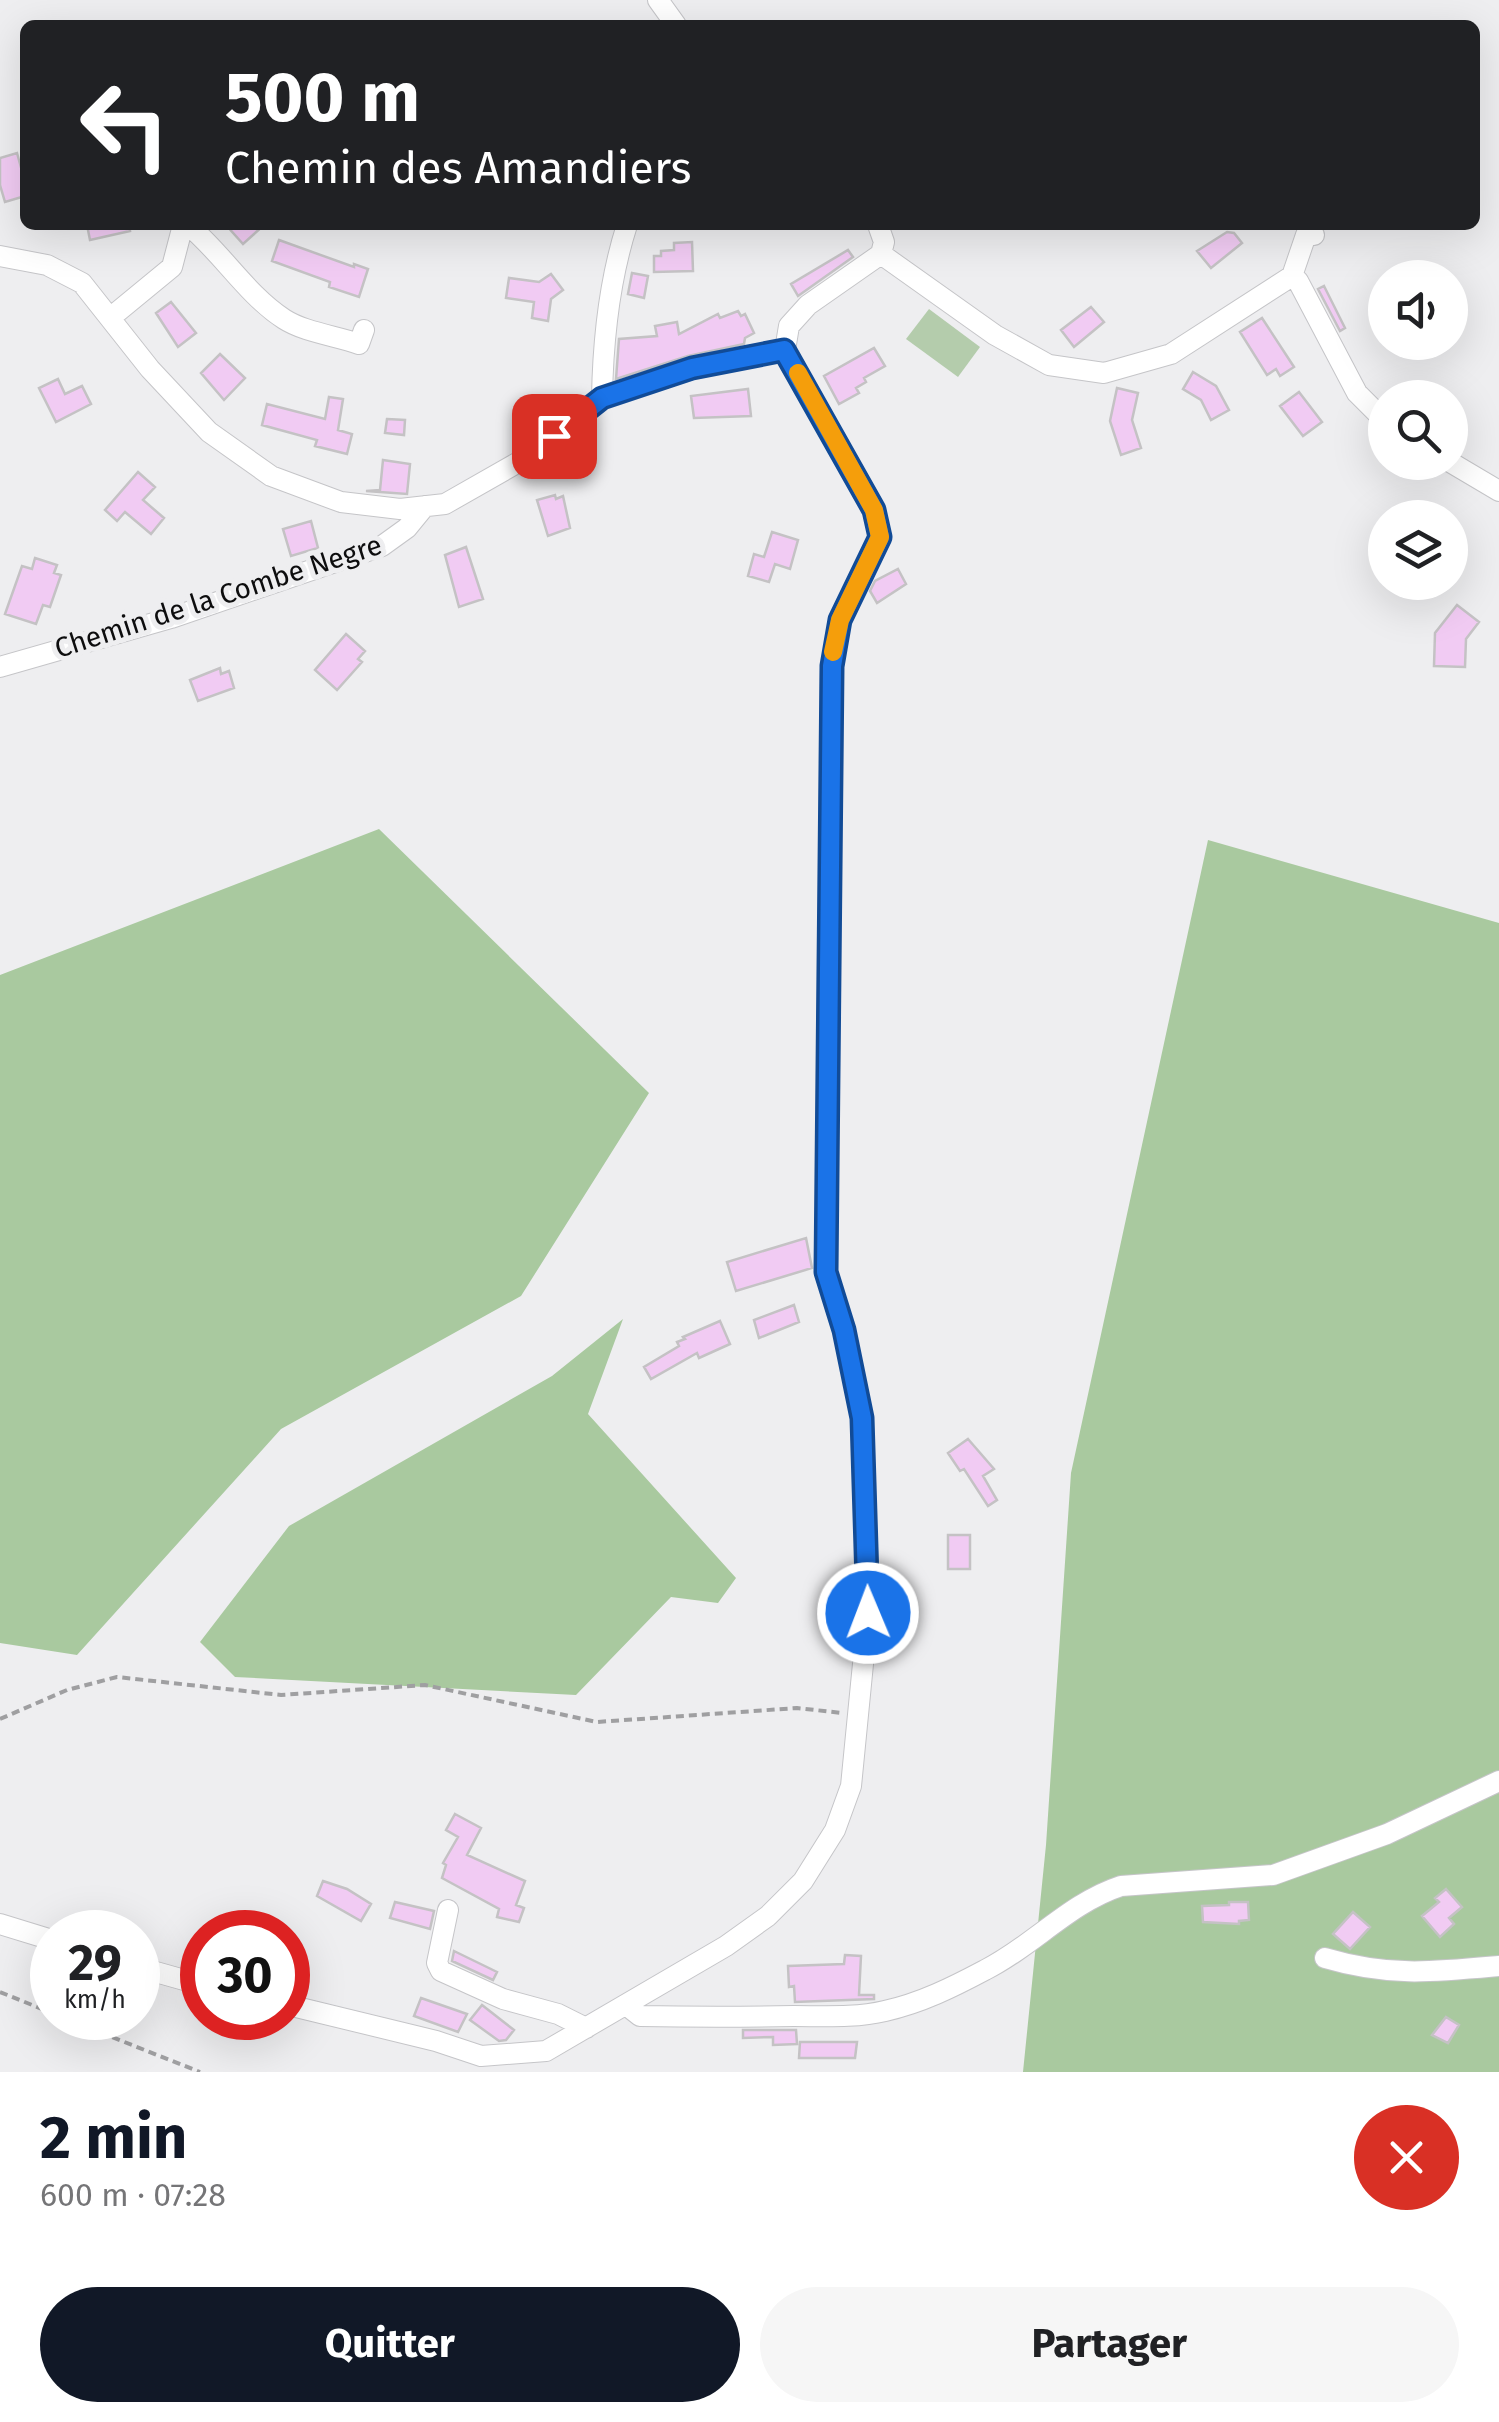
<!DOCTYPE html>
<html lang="fr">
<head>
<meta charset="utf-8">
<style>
	:root { --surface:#fff; --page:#f6f6f6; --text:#202124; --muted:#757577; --accent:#111827 }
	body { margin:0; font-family:"Fira Sans",sans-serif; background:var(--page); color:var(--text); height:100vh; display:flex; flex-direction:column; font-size:38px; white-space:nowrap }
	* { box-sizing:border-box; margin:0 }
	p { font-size:32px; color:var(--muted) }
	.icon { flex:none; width:55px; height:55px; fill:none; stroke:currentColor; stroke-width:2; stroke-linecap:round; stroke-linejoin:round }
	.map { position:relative; height:2072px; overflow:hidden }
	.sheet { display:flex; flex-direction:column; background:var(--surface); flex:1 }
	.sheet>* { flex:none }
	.top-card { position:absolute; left:20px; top:20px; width:1460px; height:210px; border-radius:15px; box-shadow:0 10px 40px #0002; background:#202124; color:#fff; overflow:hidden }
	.tools { position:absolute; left:1368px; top:260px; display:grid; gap:20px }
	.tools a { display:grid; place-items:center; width:100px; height:100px; border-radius:50%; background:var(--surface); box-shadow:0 10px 40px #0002; font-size:50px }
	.speed { position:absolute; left:30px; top:1910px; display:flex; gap:20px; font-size:50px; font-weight:700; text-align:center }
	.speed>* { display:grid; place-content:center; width:130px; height:130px; border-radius:50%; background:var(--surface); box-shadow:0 10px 40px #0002; line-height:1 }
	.speed small { font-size:25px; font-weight:400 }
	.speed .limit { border:15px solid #d22; background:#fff; color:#111 }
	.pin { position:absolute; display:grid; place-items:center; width:85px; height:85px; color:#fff; margin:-42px; border-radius:20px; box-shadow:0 5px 15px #0006 }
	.me { position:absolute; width:110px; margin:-55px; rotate:359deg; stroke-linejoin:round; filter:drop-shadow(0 0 8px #0008) }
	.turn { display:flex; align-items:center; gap:35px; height:210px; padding:0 40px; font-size:45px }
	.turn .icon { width:130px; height:130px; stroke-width:2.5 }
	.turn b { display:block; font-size:70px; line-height:85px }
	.round { display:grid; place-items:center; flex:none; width:105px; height:105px; border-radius:52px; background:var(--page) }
	.overview { display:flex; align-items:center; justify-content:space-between; height:170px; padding:0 40px }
	h1 { font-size:60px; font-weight:700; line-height:75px; color:var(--accent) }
	.button { display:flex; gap:20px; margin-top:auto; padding:20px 40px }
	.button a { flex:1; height:115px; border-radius:60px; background:var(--accent); color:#fff; font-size:40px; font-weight:700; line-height:115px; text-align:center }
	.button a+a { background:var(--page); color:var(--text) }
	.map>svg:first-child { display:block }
</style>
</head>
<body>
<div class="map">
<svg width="1499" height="2072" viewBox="0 0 1499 2072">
	<rect width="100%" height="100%" fill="#eeeef0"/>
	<path fill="#b4ccac" d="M929,309L980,347L958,377L906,339Z"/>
	<path fill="#a9c99f" d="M379,829L649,1093L521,1296L281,1429L77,1655L0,1643V975Z
		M1208,840L1499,923V2072H1023L1046,1845L1071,1473Z
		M623,1319L588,1414L736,1578L718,1603L671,1597L576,1695L235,1677L200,1642L289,1526L552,1376Z"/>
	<path fill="#f1cbf3" stroke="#c4c2c4" stroke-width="2.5" d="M17,153L25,182V196L5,202L0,185V158Z
		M87,225H129L130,231L90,240Z
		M226,225H264L243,244Z
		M1227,232L1234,233L1242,243L1211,268L1197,251Z
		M279,240L354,267V264L368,269L359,297L329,287L330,282L272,261Z
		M692,242L693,271L654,272V256H661V251L674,250V243Z
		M848,250L853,257L798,296L791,284Z
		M632,273L648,276L644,298L628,294Z
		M551,274L563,290L551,299L548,321L532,318L534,302L506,298L509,278L539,282Z
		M1324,286L1345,328L1340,331L1318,289Z
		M171,302L196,333L178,347L156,313Z
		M1091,307L1104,322L1074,347L1061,330Z
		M738,311L741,316L745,314L754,333L745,338L744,344L688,356L616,379L619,339L657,336L655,326L677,322L679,334L718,314L720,318Z
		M1262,318L1294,367L1280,376L1276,369L1267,375L1240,332Z
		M874,348L885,366L864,378L866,382L856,388L859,393L839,404L824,376Z
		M220,354L245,378L224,400L201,373Z
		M1193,372L1216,386L1229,410L1211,420L1201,400L1183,389Z
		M58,379L65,394L82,386L91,404L56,422L39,388Z
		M1117,388L1138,393L1132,420L1141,448L1121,455L1110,421Z
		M748,389L751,416L694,418L691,396Z
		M1299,392L1322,422L1303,436L1280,406Z
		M329,397L343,399L338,430L352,434L347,454L315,446L317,440L262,425L267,404L325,419Z
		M387,419L405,420L404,435L385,433Z
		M383,460L410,464L407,494L366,491L380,490Z
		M138,472L155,487L143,500L164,518L151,534L125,512L117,521L105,510Z
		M555,495L556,499L563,496L570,528L548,536L537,500Z
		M311,521L318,548L291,556L283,529Z
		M772,532L798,540L790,569L775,564L769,582L748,576L754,554L764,557Z
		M466,547L483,599L459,607L445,555Z
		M35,558L57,565L54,573L61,575L50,607L43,605L36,624L5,614L22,566L32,569Z
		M898,569L906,584L877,603L870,591L875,581Z
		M1457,605L1479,622L1466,639L1465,667L1434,666L1435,633Z
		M346,634L365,651L358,659L362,662L337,690L315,670Z
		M220,668L221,674L229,671L234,688L198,701L190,680Z
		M806,1238L812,1268L736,1291L727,1262Z
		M794,1305L799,1322L759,1338L754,1320Z
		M720,1321L730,1344L699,1358L697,1353L651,1379L644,1367L679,1346L677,1342L685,1339L683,1337Z
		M968,1439L994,1469L983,1476L997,1500L988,1506L964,1469L960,1471L948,1453Z
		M948,1535H970V1569H948Z
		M455,1814L481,1828L467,1855L525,1881L516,1905L524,1908L519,1922L497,1917L499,1909L442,1878L446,1865L443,1863L458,1837L446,1830Z
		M323,1881L347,1889L371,1904L361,1921L317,1896Z
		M1446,1889L1462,1907L1449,1918L1454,1924L1440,1937L1422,1916L1439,1902L1435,1898Z
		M395,1902L434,1911L430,1929L390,1918Z
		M1229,1902H1248L1249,1920L1239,1921V1924L1203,1922L1202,1906L1229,1905Z
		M1353,1912L1370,1927L1350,1949L1333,1934Z
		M454,1951L497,1972L493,1980L452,1961Z
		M845,1955L861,1956L859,1995H874V1999L795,2002L794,1986L789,1987L788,1966L844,1964Z
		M421,1998L467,2014L458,2032L414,2016Z
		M482,2005L514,2030L506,2040L499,2041L470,2020Z
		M1446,2017L1459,2025L1448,2043L1432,2035Z
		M743,2030H796L797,2044L773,2045V2037L743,2038Z
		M800,2042H857L855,2058H799Z"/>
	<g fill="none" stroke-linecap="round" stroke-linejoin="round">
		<g stroke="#c5c5c8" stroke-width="22">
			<path id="minor" d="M658,0L676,25
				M188,225C222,253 246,294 284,319C304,332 336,336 359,344L364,330
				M878,225L884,242L881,254
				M881,254L995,335L1049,365L1104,373L1171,354L1292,276L1298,281L1357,393L1385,421
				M0,256L47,265L82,283L150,369L209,432L271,476L341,502L400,509L445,504L531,455L602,398L692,369L785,350
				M1292,276L1306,235H1314
				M110,318L172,267L183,225
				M785,350L789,326L808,305L881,254
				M602,398C603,339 609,281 627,225
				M1450,462L1499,491
				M0,667L171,618L382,546L407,528L425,506
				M448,1910L437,1963L441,1971L503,1999L558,2014L586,2028
				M0,1924L52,1940
				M1325,1958C1389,1977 1434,1972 1499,1966
				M138,1967L202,1985
				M288,2005L436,2041L481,2056L546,2051L726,1946L768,1916L803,1881L835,1830L851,1786L868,1613L862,1418L844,1330L826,1272L831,667L841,619L881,537L874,510L785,350
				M626,2005L640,2016C691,2017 742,2017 794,2016C824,2016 856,2018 885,2011C921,2003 953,1987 985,1970C1033,1946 1069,1903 1121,1886L1273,1875L1387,1834L1499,1781"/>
		</g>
		<path stroke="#9f9fa1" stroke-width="4" stroke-dasharray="8 5" stroke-linecap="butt" d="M0,1719L67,1690L117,1677L281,1695L425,1685L597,1722L797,1708L842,1713
			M0,1992L52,2013
			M64,2018L200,2072"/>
		<use href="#minor" stroke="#fff" stroke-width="20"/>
	</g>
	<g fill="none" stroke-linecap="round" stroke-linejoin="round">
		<g stroke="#114b97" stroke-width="25">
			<path id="route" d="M554,436L602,398L692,368L784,350L874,510L880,537L840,620L832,666L826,1272L844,1330L862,1418L868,1613"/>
		</g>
		<use href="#route" stroke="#1a73e8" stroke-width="18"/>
		<path stroke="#f59e0b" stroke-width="18" d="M798,373L874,510L880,537L840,620L833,652"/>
	</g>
	<g text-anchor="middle" stroke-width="10" stroke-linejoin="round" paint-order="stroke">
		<g font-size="28" fill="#0d0d0e" stroke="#eeeef0">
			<text transform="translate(218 596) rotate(-18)" y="10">Chemin de la Combe Negre</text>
		</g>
	</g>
</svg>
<div class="tools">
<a><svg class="icon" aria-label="sound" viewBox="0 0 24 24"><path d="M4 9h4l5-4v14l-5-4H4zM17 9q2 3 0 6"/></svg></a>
<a><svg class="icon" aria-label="search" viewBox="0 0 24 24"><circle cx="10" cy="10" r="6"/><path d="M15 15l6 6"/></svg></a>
<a><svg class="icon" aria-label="layers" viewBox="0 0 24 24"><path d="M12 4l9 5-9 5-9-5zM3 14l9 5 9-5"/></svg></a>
</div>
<div class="speed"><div>29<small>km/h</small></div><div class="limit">30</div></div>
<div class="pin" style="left:554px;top:436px;background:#d93025"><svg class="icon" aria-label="arrive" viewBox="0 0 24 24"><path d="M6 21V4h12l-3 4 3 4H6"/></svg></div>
<svg class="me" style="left:868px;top:1613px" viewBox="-20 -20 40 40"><circle r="17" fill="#1a73e8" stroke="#fff" stroke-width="3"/><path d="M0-11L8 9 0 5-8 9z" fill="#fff"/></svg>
<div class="top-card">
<div class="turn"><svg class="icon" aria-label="left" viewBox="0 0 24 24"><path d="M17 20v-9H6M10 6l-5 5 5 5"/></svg><div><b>500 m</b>Chemin des Amandiers</div></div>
</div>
</div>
<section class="sheet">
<div class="overview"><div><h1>2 min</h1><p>600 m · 07:28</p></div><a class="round" style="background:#d93025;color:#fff"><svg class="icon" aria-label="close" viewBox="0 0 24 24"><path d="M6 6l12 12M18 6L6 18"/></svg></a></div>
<div class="button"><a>Quitter</a><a>Partager</a></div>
</section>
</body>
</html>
